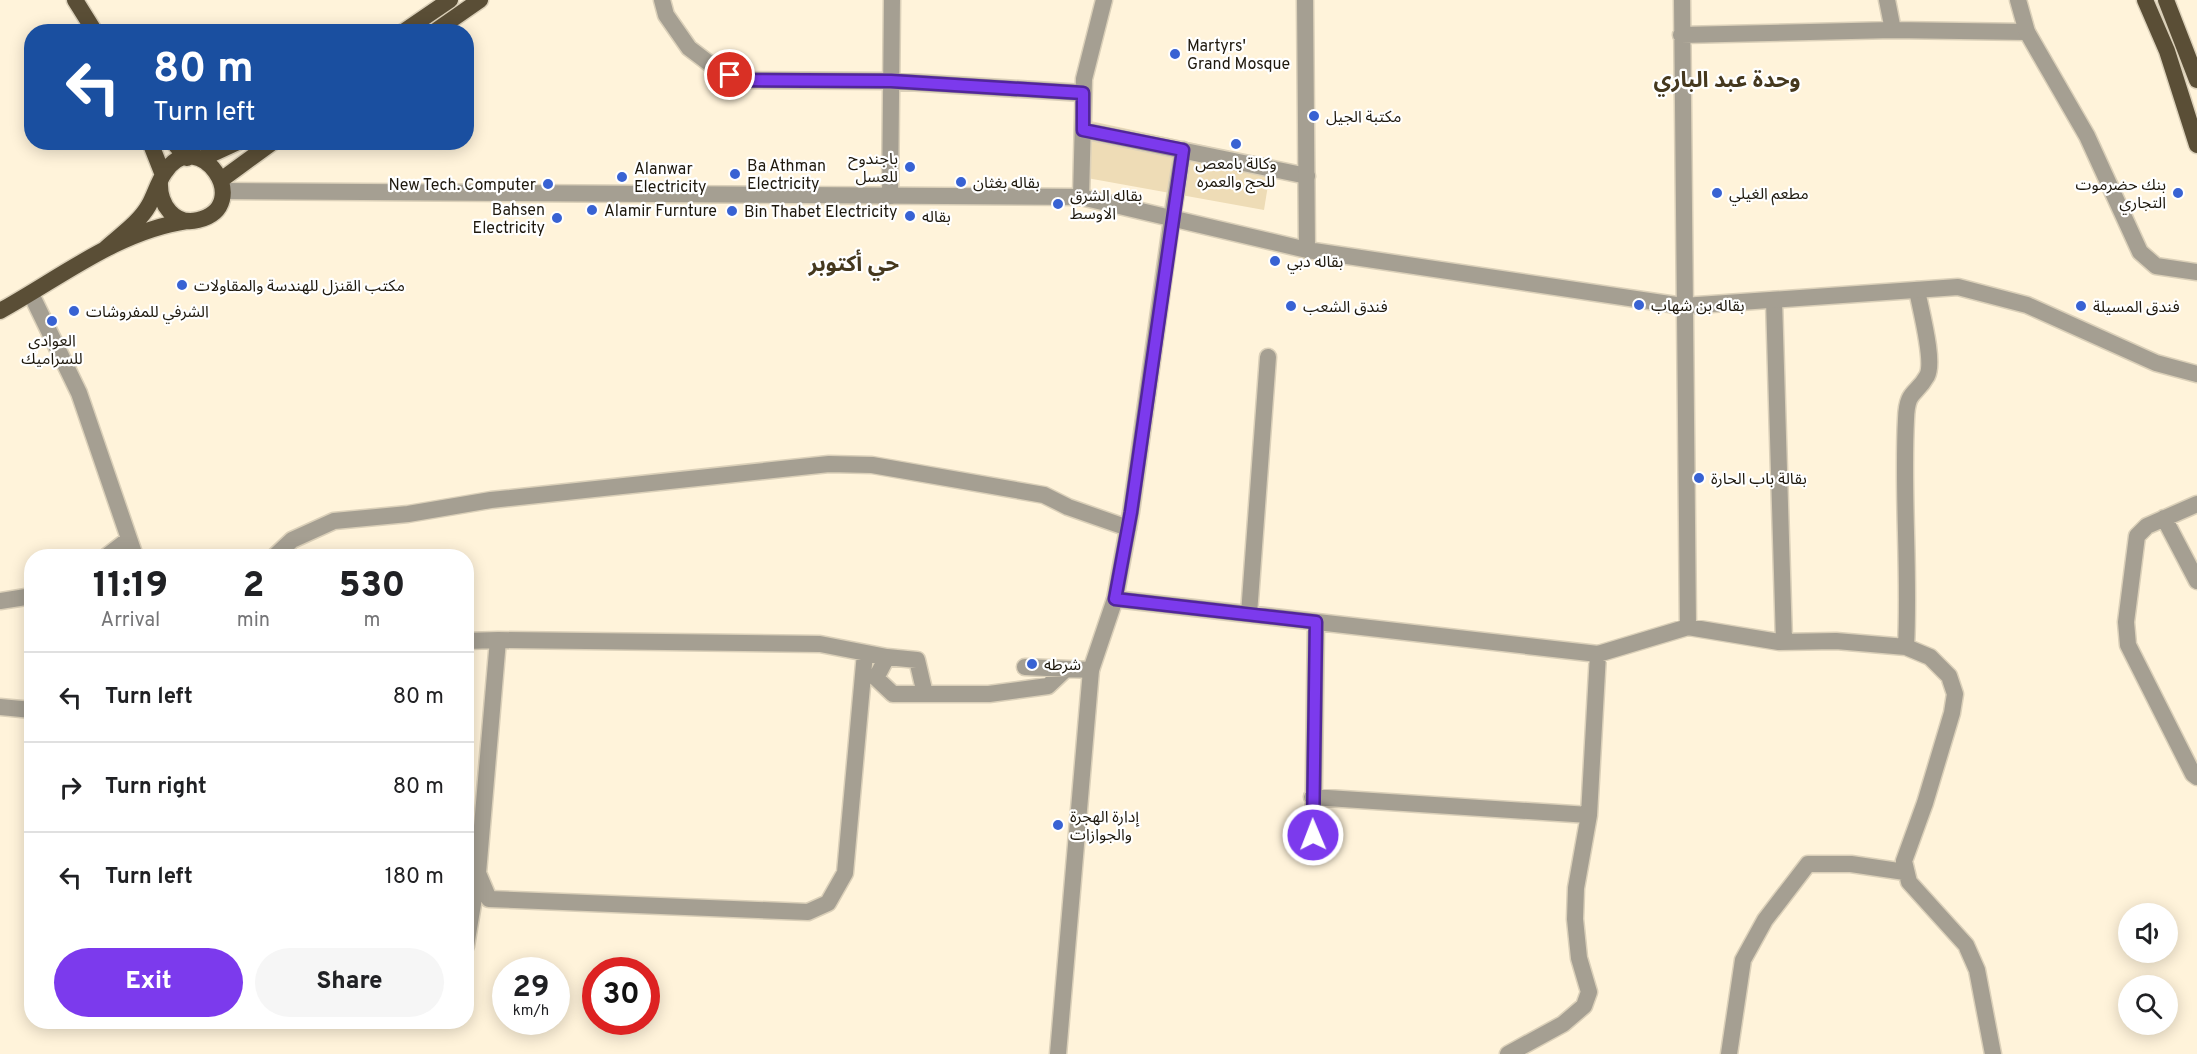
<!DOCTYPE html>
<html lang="en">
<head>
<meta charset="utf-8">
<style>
	:root { --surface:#fff; --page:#f6f6f6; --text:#202124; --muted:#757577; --line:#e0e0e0; --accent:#7c3aed }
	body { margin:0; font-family:Overpass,"Noto Sans Arabic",sans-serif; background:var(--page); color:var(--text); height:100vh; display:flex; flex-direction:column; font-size:22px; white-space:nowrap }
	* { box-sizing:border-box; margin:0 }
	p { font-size:20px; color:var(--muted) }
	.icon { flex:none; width:33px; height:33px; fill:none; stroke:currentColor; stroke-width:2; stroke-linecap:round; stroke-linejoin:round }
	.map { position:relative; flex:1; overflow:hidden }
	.details { position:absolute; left:24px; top:549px; width:450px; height:480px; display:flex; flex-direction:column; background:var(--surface); border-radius:24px; box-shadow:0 3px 15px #0003 }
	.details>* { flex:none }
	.banner { position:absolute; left:24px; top:24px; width:450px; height:126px; border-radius:24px; box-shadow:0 3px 15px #0003; background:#1a4fa0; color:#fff; overflow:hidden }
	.fabs { position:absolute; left:2118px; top:903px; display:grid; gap:12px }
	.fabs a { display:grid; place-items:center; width:60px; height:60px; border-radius:50%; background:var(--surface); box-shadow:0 3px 15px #0003; font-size:30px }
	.speed { position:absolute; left:492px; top:957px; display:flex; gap:12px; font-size:30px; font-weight:700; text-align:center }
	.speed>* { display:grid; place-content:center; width:78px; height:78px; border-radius:50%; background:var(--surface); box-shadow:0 3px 15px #0003; line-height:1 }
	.speed small { font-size:15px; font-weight:400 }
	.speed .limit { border:9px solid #d22; background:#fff; color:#111 }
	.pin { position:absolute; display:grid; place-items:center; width:51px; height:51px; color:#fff; margin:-26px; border:3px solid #fff; border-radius:50%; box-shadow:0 2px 6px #0007 }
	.me { position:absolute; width:66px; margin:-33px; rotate:359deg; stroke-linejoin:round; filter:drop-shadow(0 0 4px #0008) }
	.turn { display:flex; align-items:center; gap:21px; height:126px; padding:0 30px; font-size:27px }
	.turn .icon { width:78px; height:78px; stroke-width:2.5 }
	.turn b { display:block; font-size:42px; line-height:51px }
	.eta { display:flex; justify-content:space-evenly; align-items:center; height:102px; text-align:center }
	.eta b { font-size:36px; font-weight:800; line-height:42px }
	.action { display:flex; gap:12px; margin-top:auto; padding:12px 30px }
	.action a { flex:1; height:69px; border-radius:36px; background:var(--accent); color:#fff; font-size:24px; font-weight:800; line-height:69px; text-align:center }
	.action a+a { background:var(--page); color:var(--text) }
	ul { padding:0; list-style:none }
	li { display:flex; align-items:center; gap:18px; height:90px; padding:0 30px; border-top:2px solid var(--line) }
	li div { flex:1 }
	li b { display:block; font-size:22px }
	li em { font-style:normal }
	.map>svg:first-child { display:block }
</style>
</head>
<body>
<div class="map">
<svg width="2197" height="1054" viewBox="0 0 2197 1054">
	<rect width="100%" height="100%" fill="#fff3da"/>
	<path fill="#eedcb6" d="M1086,120L1272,160L1264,210L1087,178Z"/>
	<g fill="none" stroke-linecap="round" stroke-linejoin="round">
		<g stroke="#dbd0b9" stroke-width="19">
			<path id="minor" d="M662,0L666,15L689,48L718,70L742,80L891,81L1083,93
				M1682,0L1688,627
				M1887,0L1893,30
				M1681,35L1893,30L2027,32
				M1083,130L1307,176
				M890,196L892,0
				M1081,197L1084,79L1104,0
				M1172,218L1183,150
				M31,294L79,393L135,556
				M1774,300L1784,642
				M2197,504L2147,526L2137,536L2126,622L2128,645L2193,774L2197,777
				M2164,518L2197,581
				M107,556L129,539
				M275,556L292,540L334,521L408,514L491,500L829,464L872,465L1044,495L1068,507L1128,528
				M1115,599L1598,654L1688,627L1779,642L1836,641L1906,647L1930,657L1949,676L1955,694L1952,713L1925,803L1904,861L1909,882L1966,945L1977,970L1993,1054
				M0,601L32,596
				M1249,614L1268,357
				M466,641L498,640
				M1906,647C1910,571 1902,495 1906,419C1907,389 1916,396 1927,376C1935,361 1920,308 1917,290
				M865,653L845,873L828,903L808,912L489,899L478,873L498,640L820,644L887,657
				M1025,667L1091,670
				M925,694L917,660L887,657L876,678L893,694H989L1048,686L1066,669
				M0,707L32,710
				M1312,797L1589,815
				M1313,854L1316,622
				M466,946L478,874
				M1508,1054L1563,1024L1584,1006L1589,992L1579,958L1575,919L1576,888L1589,815L1598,654
				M1729,1054L1743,960L1765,920L1808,864H1851L1905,872"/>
		</g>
		<g stroke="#dbd0b9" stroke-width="19">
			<path id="tertiary" d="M1305,0L1307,250
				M2018,0L2027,32L2087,136L2140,252L2156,266L2197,272
				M223,191L1081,197L1307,250L1683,306L1958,287L2027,305L2156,363L2197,374
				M1058,1054L1091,670L1115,599L1131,512L1172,218"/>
		</g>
		<g stroke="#dbd0b9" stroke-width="19">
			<path id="trunk" d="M75,0L95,32
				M2145,0L2167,51L2197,145
				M2166,0L2197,80
				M403,32L450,0
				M434,32L480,0
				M150,142L163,175
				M173,142L187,158
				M201,159L238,142
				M221,180L273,142
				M104,250C119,236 139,223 149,205C155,194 158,182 165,172C198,122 256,206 198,220C174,226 159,204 160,182
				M0,311C60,278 118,231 187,221"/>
		</g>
		<use href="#minor" stroke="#a59f92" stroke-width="16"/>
		<use href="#tertiary" stroke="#a59f92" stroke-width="16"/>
		<use href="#trunk" stroke="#5a4e36" stroke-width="16"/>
	</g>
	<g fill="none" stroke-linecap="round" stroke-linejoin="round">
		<g stroke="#51269a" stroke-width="15">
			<path id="route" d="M730,75L742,80L891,81L1083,93V130L1183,150L1131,512L1115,599L1316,622L1313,835"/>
		</g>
		<use href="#route" stroke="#7c3aed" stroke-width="10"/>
	</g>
	<g fill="#3862d3" stroke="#fff" stroke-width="2">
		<circle cx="1175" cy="54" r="6"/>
		<circle cx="1314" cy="116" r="6"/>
		<circle cx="1236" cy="144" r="6"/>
		<circle cx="910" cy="167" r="6"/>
		<circle cx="735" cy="174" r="6"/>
		<circle cx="622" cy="177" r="6"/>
		<circle cx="961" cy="182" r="6"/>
		<circle cx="548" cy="184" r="6"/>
		<circle cx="1717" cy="193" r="6"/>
		<circle cx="2178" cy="193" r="6"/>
		<circle cx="1058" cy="204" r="6"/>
		<circle cx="592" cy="210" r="6"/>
		<circle cx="732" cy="211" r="6"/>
		<circle cx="910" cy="216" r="6"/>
		<circle cx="557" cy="218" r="6"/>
		<circle cx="1275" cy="261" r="6"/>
		<circle cx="182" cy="285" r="6"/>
		<circle cx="1639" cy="305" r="6"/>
		<circle cx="1291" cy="306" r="6"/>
		<circle cx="2081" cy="306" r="6"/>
		<circle cx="74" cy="311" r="6"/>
		<circle cx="52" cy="321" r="6"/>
		<circle cx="1699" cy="478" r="6"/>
		<circle cx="1032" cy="664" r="6"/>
		<circle cx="1058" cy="825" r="6"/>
	</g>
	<g text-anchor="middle" stroke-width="4.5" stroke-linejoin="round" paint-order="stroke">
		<g font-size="16" fill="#1e180d" stroke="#fff" text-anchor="start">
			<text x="1187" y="51">Martyrs'<tspan x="1187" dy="18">Grand Mosque</tspan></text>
			<text x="1326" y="122">مكتبة الجيل</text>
			<text x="898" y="164" text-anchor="end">باجندوح<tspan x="898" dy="18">للعسل</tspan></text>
			<text x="1236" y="169" text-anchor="middle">وكالة بامعص<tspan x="1236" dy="18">للحج والعمره</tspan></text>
			<text x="747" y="171">Ba Athman<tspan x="747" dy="18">Electricity</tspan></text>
			<text x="634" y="174">Alanwar<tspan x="634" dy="18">Electricity</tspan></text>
			<text x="973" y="188">بقاله بغثان</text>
			<text x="536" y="190" text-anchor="end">New Tech. Computer</text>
			<text x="2166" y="190" text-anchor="end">بنك حضرموت<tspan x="2166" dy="18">التجاري</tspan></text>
			<text x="1729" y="199">مطعم الغيلي</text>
			<text x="1070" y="201">بقاله الشرق<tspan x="1070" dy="18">الاوسط</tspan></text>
			<text x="545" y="215" text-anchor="end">Bahsen<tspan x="545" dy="18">Electricity</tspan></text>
			<text x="604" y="216">Alamir Furnture</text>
			<text x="744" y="217">Bin Thabet Electricity</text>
			<text x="922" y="222">بقاله</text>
			<text x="1287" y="267">بقاله دبي</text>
			<text x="194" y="291">مكتب القنزل للهندسة والمقاولات</text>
			<text x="1651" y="311">بقاله بن شهاب</text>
			<text x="1303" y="312">فندق الشعب</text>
			<text x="2093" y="312">فندق المسيلة</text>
			<text x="86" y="317">الشرفي للمفروشات</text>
			<text x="52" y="346" text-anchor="middle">العوادي<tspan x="52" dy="18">للسراميك</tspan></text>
			<text x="1711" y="484">بقالة باب الحارة</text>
			<text x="1044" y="670">شرطه</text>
			<text x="1070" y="822">إدارة الهجرة<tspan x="1070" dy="18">والجوازات</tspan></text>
		</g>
		<g font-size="22" font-weight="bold" fill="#45381e" stroke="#fff">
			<text x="1727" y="87">وحدة عبد الباري</text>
			<text x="854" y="271">حي أكتوبر</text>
		</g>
	</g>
</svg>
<div class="fabs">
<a><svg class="icon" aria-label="sound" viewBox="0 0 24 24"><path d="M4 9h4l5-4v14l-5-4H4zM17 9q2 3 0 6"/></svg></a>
<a><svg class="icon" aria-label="search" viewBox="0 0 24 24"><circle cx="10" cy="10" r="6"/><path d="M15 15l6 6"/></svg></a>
</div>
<div class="speed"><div>29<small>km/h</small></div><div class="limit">30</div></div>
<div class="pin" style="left:730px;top:75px;background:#d93025"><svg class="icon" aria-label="arrive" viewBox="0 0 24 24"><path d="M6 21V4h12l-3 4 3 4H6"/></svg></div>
<svg class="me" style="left:1313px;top:835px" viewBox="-20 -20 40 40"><circle r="17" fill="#7c3aed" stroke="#fff" stroke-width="3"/><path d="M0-11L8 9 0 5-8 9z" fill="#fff"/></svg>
<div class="banner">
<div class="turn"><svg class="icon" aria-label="left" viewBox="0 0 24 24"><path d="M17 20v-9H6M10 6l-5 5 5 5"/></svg><div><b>80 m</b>Turn left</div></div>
</div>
<section class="details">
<div class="eta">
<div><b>11:19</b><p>Arrival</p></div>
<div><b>2</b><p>min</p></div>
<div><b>530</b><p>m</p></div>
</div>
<ul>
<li><svg class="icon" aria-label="left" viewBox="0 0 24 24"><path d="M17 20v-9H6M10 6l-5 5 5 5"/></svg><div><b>Turn left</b></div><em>80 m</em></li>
<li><svg class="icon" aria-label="right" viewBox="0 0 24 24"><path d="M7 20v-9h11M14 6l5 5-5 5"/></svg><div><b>Turn right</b></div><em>80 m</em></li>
<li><svg class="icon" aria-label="left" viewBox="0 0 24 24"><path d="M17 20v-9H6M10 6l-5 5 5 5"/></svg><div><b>Turn left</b></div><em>180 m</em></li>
</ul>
<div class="action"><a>Exit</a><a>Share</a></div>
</section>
</div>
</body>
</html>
